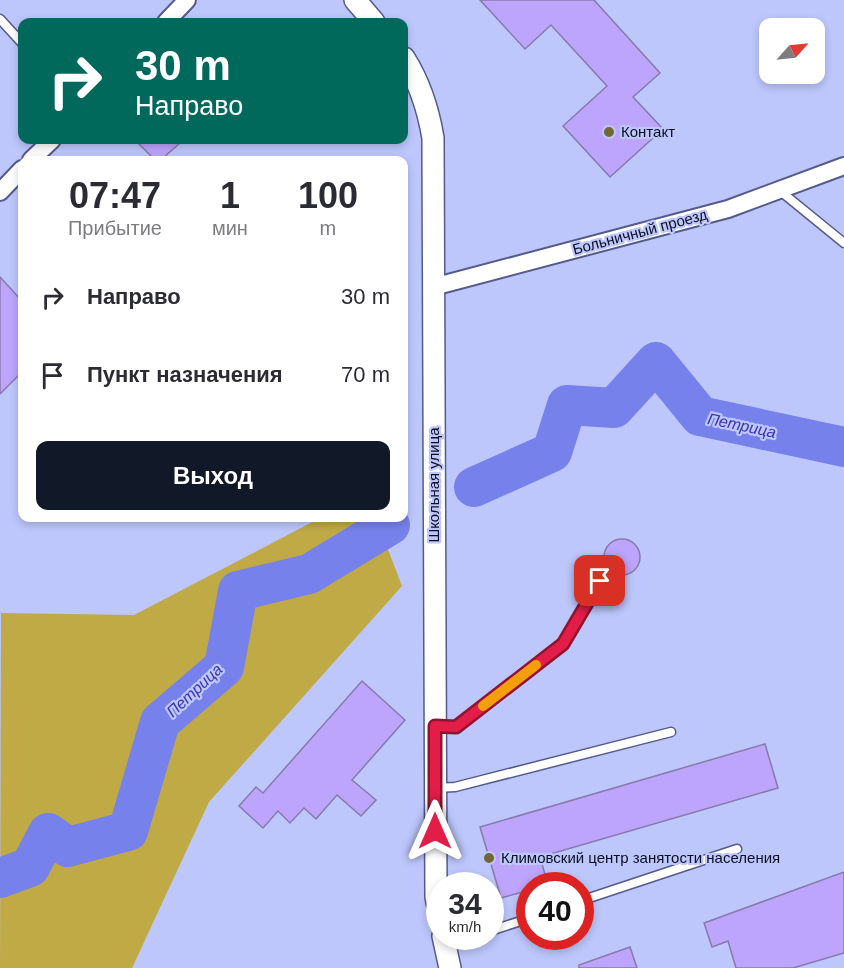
<!DOCTYPE html>
<html lang="ru">
<head>
<meta charset="utf-8">
<style>
	:root { --surface:#fff; --page:#f7f7f7; --text:#2b2b33; --muted:#7c7c81; --accent:#111827 }
	body { margin:0; font-family:Helvetica,sans-serif; background:var(--page); color:var(--text); height:100vh; display:flex; flex-direction:column; font-size:22px; white-space:nowrap }
	* { box-sizing:border-box; margin:0 }
	p { font-size:20px; color:var(--muted) }
	.icon { flex:none; width:33px; height:33px; fill:none; stroke:currentColor; stroke-width:2; stroke-linecap:round; stroke-linejoin:round }
	.map { position:relative; flex:1; overflow:hidden }
	.panel { position:absolute; left:18px; top:156px; width:390px; height:366px; display:flex; flex-direction:column; background:var(--surface); border-radius:12px; box-shadow:0 3px 9px #0003 }
	.panel>* { flex:none }
	.top-card { position:absolute; left:18px; top:18px; width:390px; height:126px; border-radius:12px; box-shadow:0 3px 9px #0003; background:#00695c; color:#fff; overflow:hidden }
	.needle { width:39px; rotate:63deg }
	.controls { position:absolute; left:759px; top:18px; display:grid; gap:12px }
	.controls a { display:grid; place-items:center; width:66px; height:66px; border-radius:12px; background:var(--surface); box-shadow:0 3px 9px #0003; font-size:30px }
	.speed { position:absolute; left:426px; top:872px; display:flex; gap:12px; font-size:30px; font-weight:700; text-align:center }
	.speed>* { display:grid; place-content:center; width:78px; height:78px; border-radius:50%; background:var(--surface); box-shadow:0 3px 9px #0003; line-height:1 }
	.speed small { font-size:15px; font-weight:400 }
	.speed .limit { border:9px solid #d22; background:#fff; color:#111 }
	.pin { position:absolute; display:grid; place-items:center; width:51px; height:51px; color:#fff; margin:-26px; border-radius:12px; box-shadow:0 3px 9px #0006 }
	.me { position:absolute; width:66px; margin:-33px; rotate:0deg; stroke-linejoin:round; filter:drop-shadow(0 0 4px #0008) }
	.turn { display:flex; align-items:center; gap:21px; height:126px; padding:0 18px; font-size:27px }
	.turn .icon { width:78px; height:78px; stroke-width:2.5 }
	.turn b { display:block; font-size:42px; line-height:51px }
	.eta { display:flex; justify-content:space-evenly; align-items:center; height:102px; text-align:center }
	.eta b { font-size:36px; font-weight:600; line-height:42px }
	.button { display:flex; gap:12px; margin-top:auto; padding:12px 18px }
	.button a { flex:1; height:69px; border-radius:12px; background:var(--accent); color:#fff; font-size:24px; font-weight:600; line-height:69px; text-align:center }
	ul { padding:0; list-style:none }
	li { display:flex; align-items:center; gap:18px; height:78px; padding:0 18px }
	li div { flex:1 }
	li b { display:block; font-size:22px }
	li em { font-style:normal }
	.map>svg:first-child { display:block }
</style>
</head>
<body>
<div class="map">
<svg width="844" height="968" viewBox="0 0 844 968">
	<rect width="100%" height="100%" fill="#bdc7fc"/>
	<path fill="#c0aa46" d="M320,518H376L402,586L209,802L132,968H0L1,613L134,615Z"/>
	<g fill="none" stroke-linecap="round" stroke-linejoin="round">
		<path stroke="#7681eb" stroke-width="40" d="M474,487L552,452L567,405L614,408L656,362L700,416L844,447
			M0,878L30,867L48,833L68,847L128,831L160,722L224,667L238,591L309,574L390,525"/>
	</g>
	<path fill="#bda4fc" stroke="#877aab" stroke-width="1.5" d="M480,0H594L660,73L633,97L663,129L610,177L563,126L607,86L551,25L525,49Z
		M135,140H183L161,160H155Z
		M0,277L22,301V372L0,394Z
		M604 557a18 18 0 1 1 36 0a18 18 0 1 1-36 0Z
		M362,681L405,720L352,780L376,800L361,816L337,795L316,819L304,808L290,823L278,811L263,828L239,806L256,787L263,793Z
		M765,744L778,788L540,857L548,885H530V890L501,898L480,827Z
		M844,872V953L793,968H736L728,941L712,947L704,923Z
		M630,947L637,968H579V965Z"/>
	<g fill="none" stroke-linecap="round" stroke-linejoin="round">
		<g stroke="#545b8a" stroke-width="11">
			<path id="service" d="M0,19L22,43
				M779,190L844,243
				M435,726L456,727L563,644L600,581
				M435,788L455,787L671,732
				M580,901L737,849
				M490,931L530,918
				M446,947L476,936"/>
		</g>
		<g stroke="#545b8a" stroke-width="20">
			<path id="minor" d="M166,22L187,0
				M31,160L52,140
				M0,192L22,169
				M433,287L728,209L844,166"/>
		</g>
		<g stroke="#545b8a" stroke-width="24">
			<path id="tertiary" d="M355,0L374,22
				M404,58C420,83 428,108 433,138L436,897L440,917
				M443,936L450,968"/>
		</g>
		<use href="#service" stroke="#fff" stroke-width="8"/>
		<use href="#minor" stroke="#fff" stroke-width="16"/>
		<use href="#tertiary" stroke="#fff" stroke-width="21"/>
	</g>
	<g fill="none" stroke-linecap="round" stroke-linejoin="round">
		<g stroke="#92132f" stroke-width="15">
			<path id="route" d="M435,831V726L456,727L563,644L600,581"/>
		</g>
		<use href="#route" stroke="#e11d48" stroke-width="10"/>
		<path stroke="#f59e0b" stroke-width="10" d="M483,706L536,665"/>
	</g>
	<g fill="#726633" stroke="#bdc7fc" stroke-width="2">
		<circle cx="609" cy="132" r="6"/>
		<circle cx="489" cy="858" r="6"/>
	</g>
	<g text-anchor="middle" stroke-width="4.5" stroke-linejoin="round" paint-order="stroke">
		<g font-size="15" fill="#0c0e20" stroke="#bdc7fc" text-anchor="start">
			<text x="621" y="137">Контакт</text>
			<text x="501" y="863">Климовский центр занятости населения</text>
		</g>
		<g font-size="15" fill="#0c0e20" stroke="#bdc7fc">
			<text transform="translate(640 232) rotate(-15)" y="5">Больничный проезд</text>
			<text transform="translate(434 485) rotate(-90)" y="5">Школьная улица</text>
		</g>
		<g font-size="16" font-style="italic" fill="#3a34af" stroke="#bdc7fc">
			<text transform="translate(742 425) rotate(12)" y="6">Петрица</text>
			<text transform="translate(194 690) rotate(-43)" y="6">Петрица</text>
		</g>
	</g>
</svg>
<div class="controls">
<a><svg class="needle" viewBox="-14 -14 28 28"><path d="M0-13l5 13h-10z" fill="#e53935"/><path d="M0 13l5-13h-10z" fill="#7c7c81"/></svg></a>
</div>
<div class="speed"><div>34<small>km/h</small></div><div class="limit">40</div></div>
<div class="pin" style="left:600px;top:581px;background:#d93025"><svg class="icon" aria-label="arrive" viewBox="0 0 24 24"><path d="M6 21V4h12l-3 4 3 4H6"/></svg></div>
<svg class="me" style="left:435px;top:831px" viewBox="-20 -20 40 40"><path d="M0-17L14 15 0 8-14 15z" fill="#e11d48" stroke="#fff" stroke-width="4"/></svg>
<div class="top-card">
<div class="turn"><svg class="icon" aria-label="right" viewBox="0 0 24 24"><path d="M7 20v-9h11M14 6l5 5-5 5"/></svg><div><b>30 m</b>Направо</div></div>
</div>
<section class="panel">
<div class="eta">
<div><b>07:47</b><p>Прибытие</p></div>
<div><b>1</b><p>мин</p></div>
<div><b>100</b><p>m</p></div>
</div>
<ul>
<li><svg class="icon" aria-label="right" viewBox="0 0 24 24"><path d="M7 20v-9h11M14 6l5 5-5 5"/></svg><div><b>Направо</b></div><em>30 m</em></li>
<li><svg class="icon" aria-label="arrive" viewBox="0 0 24 24"><path d="M6 21V4h12l-3 4 3 4H6"/></svg><div><b>Пункт назначения</b></div><em>70 m</em></li>
</ul>
<div class="button"><a>Выход</a></div>
</section>
</div>
</body>
</html>
